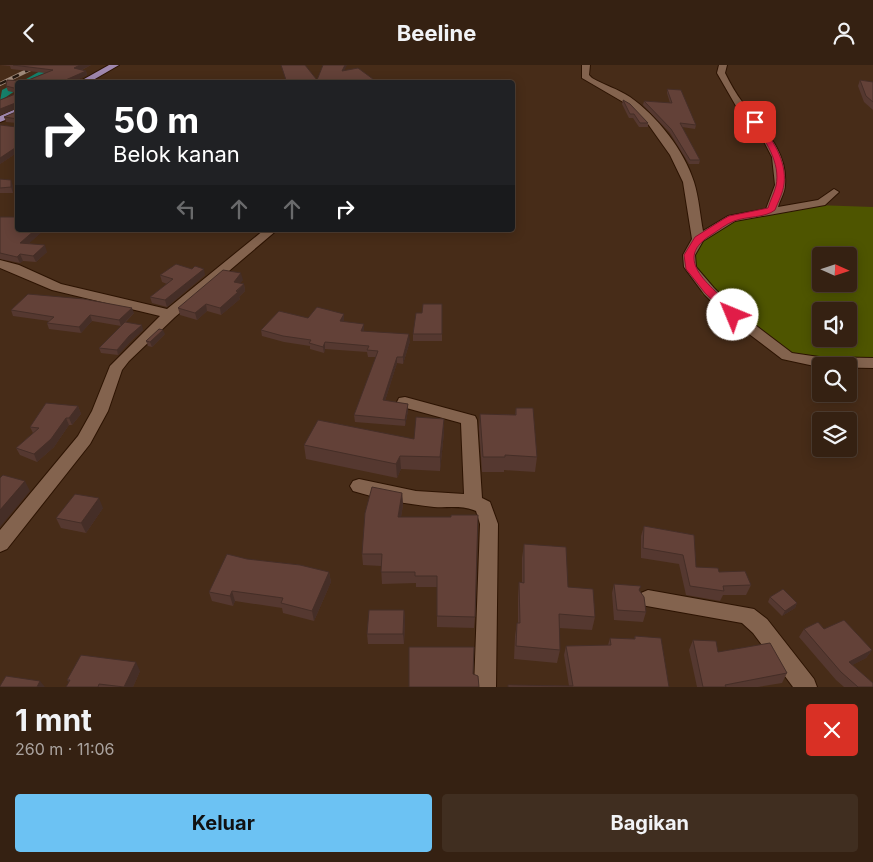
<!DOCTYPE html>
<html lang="id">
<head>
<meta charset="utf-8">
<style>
	:root { --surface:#352112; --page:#402e20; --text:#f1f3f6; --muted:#aaa39f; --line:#4f3e32; --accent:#6cc2f3 }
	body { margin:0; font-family:Inter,sans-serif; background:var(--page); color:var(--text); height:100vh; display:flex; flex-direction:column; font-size:19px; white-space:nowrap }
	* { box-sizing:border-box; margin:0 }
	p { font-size:16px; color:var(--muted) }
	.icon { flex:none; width:28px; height:28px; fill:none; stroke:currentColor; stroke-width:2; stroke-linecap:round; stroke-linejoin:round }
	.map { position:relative; height:622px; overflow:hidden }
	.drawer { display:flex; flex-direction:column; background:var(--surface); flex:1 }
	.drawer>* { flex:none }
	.top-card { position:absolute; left:15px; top:15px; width:500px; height:152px; border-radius:5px; box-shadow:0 2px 12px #0003,0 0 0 1px var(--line); background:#202124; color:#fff; overflow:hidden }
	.needle { width:32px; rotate:93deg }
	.tools { position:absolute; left:812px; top:182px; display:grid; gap:10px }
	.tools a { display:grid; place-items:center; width:45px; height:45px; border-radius:5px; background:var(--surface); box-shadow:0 2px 12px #0003,0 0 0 1px var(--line); font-size:25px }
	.pin { position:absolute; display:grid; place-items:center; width:42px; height:42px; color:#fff; margin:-21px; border-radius:10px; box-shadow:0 2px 8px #0006 }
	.me { position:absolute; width:55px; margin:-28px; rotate:315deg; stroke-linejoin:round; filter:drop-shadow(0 0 4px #0008) }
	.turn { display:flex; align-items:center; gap:18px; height:105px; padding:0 15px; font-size:22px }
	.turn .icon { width:65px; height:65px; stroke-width:2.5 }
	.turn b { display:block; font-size:35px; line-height:42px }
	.lanes { display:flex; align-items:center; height:48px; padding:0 15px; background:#0003; justify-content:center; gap:25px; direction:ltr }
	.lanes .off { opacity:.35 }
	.round { display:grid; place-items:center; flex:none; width:52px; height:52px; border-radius:5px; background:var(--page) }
	.head { display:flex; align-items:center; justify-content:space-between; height:85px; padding:0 15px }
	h1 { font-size:30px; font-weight:700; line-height:38px }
	.action { display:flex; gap:10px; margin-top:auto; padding:10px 15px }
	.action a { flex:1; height:58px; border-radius:5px; background:var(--accent); color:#111; font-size:20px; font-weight:700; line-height:58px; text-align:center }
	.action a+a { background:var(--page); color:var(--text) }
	header { display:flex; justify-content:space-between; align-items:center; height:65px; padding:0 15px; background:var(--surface); font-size:22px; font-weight:700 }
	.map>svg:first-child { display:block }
</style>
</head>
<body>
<header><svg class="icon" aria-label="back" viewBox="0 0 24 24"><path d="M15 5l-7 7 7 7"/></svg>Beeline<svg class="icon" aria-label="person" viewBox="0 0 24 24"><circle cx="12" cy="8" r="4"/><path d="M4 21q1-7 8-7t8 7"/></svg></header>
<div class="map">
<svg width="873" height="622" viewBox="0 0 873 622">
	<rect width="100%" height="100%" fill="#472c18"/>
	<path fill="#4e5500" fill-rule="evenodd" d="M815,140L873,142V301L786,296L702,229L686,189L727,151ZM821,191H849V219H821ZM821,246H849V274H821Z"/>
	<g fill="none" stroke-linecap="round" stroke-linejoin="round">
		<path fill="#157f6a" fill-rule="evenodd" d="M51,0H61L31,18H19Z
			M18,17V24L0,36L2,25Z"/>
		<g stroke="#2c1302" stroke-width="2">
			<path id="minor" d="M582,0H590L589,10L592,13C604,20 618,24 630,32C657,51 684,85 694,117C699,133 700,150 703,166L728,151L766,144L775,120L772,92L760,69L736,41L717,8L719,0H727L725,8C730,18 736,29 743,38C762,63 788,85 785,120C785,127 780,135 778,142L818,135L834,124L839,127L825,140L735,156L703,176L695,190L696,202L714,223L738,247L792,288L819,292L873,293V303L819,302L782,294L728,253L704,229L684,202L683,190L692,174L683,117L670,90L648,59L630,41L582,13Z
				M264,165H277L175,252L129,296L122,305L108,346L90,379L7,484L0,487V465L78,371L92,346L110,301L160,251L52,225L0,203V195L19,200L61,219L167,244Z
				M405,332L475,351L477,355L482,433L490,437L498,459L496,622H474L480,459L476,446C463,440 448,443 434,442C406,439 379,434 353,426L350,421L353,416L359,414L416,426L464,429L461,358L399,341L397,337L399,333Z
				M648,525L754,544L767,554L814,614L817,622H793L753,568L742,558L641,540L638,534L641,528Z"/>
		</g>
		<g stroke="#2c1302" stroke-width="2">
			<path id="major" d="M109,0H119L88,18H77Z
				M18,43V50L0,57V51Z"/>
		</g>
		<use href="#minor" fill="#83634e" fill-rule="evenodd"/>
		<use href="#major" fill="#a088af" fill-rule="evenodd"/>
		<g stroke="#a08a7a" stroke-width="4">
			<path id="rail" d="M0,19L39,0"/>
		</g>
		<use href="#rail" stroke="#24180f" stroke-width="2.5" stroke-dasharray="7" stroke-linecap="butt"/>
	</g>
	<path fill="#553830" d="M0,0H91L82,5L86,6L87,10L72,17L86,18H18V43L0,50V35L17,28L8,26L6,21L7,15L26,16L45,8L11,4L10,1Z
		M860,15L873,17V45L864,37L858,21Z
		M667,24L696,60L695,64L682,62L700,95L699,99H689L670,68L643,40L644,36L670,38L667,28Z
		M623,35L648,58V62H639L633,53H629L622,39Z
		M18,46V87L0,99V60L17,62V58L6,57L4,52Z
		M0,114L13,121V128H0Z
		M0,152L44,165L29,178L47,187L36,197L23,196L20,198L0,194Z
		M246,165H258L255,168Z
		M192,204L205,210L167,242L152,238L150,232L167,219L162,217L160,210Z
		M243,215L240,218L244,219L245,226L239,232L240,234L221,250L207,246L197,255L180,250L178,243Z
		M442,239V276H413V269L422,248Z
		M11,245L134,248L126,257L143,265L131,276L118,290L101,288L99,283L121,261L92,256L81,268L49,264L47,258L49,256L13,251Z
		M308,253L344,255V257L364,265V266L410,276L403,299L397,298L385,336L408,339V346L405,361L355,357L354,350L376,292H368L367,287L325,284L324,288L310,284V281L284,277L262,271L261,265Z
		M165,269L152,282L148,281L146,276Z
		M78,341L81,349L72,360H69L54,382L37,397L20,390L16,383L33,368L30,362Z
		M516,343L537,392L535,407L504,405V407H482L479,364L480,349L515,350Z
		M444,354V367L440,406L401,404L397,413L306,394L304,380L414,374Z
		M402,428L403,440L401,452L475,552L474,563L437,562V522H416V518L382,519L381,501L363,500L362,489Z
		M103,443L86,468L61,463L56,453Z
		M644,461L694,470L696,502L719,507L751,520L746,530H723L720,536L686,530L679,499L641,493V471Z
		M524,479L568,522L595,552L592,565L559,563L560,585L557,598L514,594L515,571L517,558H518V531L519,517L522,518V493Z
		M247,494L329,507L331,517L314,556L283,548L282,543L235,536L233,541L212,536L209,527Z
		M614,519L646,547L643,557L614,555L612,528Z
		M770,532L797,538L795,543L782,551L768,537Z
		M404,545L405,555L404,579H368L367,569Z
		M804,564H824L872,585L866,593L852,600L873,622H844L836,615L799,572Z
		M635,571L669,622L569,621L564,590L566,581L608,580L610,573L634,574Z
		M693,575L718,587L787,608L782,618L758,622H697L689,585Z
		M140,606L133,622H66L69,617L67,615Z"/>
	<path fill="#452e27" d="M80,0H91L75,8L74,3Z
		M345,0H347L342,10V6Z
		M86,6L87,10L71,18L61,17Z
		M18,37V43L0,50V44Z
		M18,81V87L0,99V93Z
		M11,115L13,121V128L11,122Z
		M35,165H44L23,184L20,178Z
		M45,180L47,187L36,197L33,191Z
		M20,189L23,196L20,198L17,192Z
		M204,204L205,210L167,242L165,235Z
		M241,208L243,215L236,224L234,217Z
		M244,219L245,226L239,232L240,234L221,250L220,243Z
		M206,239L207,246L197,255L195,248Z
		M132,243L134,248L121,261L119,255Z
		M344,249V255L341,263L340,256Z
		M90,250L92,256L81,268L79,262Z
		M364,259V265L361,273V266Z
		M142,260L143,265L131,276L118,290L117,285L129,271Z
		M163,265L165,269L152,282L150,277Z
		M409,269L410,276L403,299V292Z
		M325,277V284L324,288L323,282Z
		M397,292V298L383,342V335Z
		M408,339V346L405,361V355Z
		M78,341L81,349L72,360L69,353Z
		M66,353L69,360L54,382L37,397L34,389Z
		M444,354V367L440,406V392Z
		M400,391L401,404L397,413L396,399Z
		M25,416L30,426L0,462V445Z
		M402,428L403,440L399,463L398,452Z
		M99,433L103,443L86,468L81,458Z
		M329,507L331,517L314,556L312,546Z
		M232,526L235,536L233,541L230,531Z
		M797,538L795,543L782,551L785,546Z
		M404,545L405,555L404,579L403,569Z
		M872,585L866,593L843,605L849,597Z
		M136,597L140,606L133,622H124Z
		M40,616L45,622H37Z"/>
	<path fill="#634138" stroke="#452e27" d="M13,0H80L74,3L86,6L61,17L86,18H18V24L6,21L7,15L26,16L53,5Z
		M281,0H305L317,15L323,0H345L342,6L358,3L377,17L287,18Z
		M860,15L873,17V37L866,31Z
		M667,24L681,25L696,60L680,58L700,95H690L671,64L644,36L672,38Z
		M18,28V37L0,44V35Z
		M623,35L630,39L648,58H640L634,49H630Z
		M18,46V54L4,52Z
		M18,54V81L0,93V60L17,62Z
		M0,114L11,115V122L0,123Z
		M0,152H18V165H35L20,178L45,180L33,191L20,189L17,192L0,188Z
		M176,199L192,204L195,201L204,204L165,235L150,232L173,214L160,210Z
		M223,205L241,208L234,217L244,219L236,226L238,227L220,243L206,239L195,248L178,243Z
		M28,229L84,234L132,243L119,255L90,250L79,262L47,258L54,252L11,245Z
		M423,239H442V269H413L416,248H422Z
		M317,242L344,249L340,256L364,259L361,266L409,269L403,292H397L383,335L408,339L405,355L354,350L378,286L367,285L369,281L325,277L323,282L309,278L311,275L283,271L261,265L279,246L308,253Z
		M125,257L142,260L129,271L117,285L99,283Z
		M159,264L163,265L150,277L146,276Z
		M46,338L78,341L69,353H66L51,374L34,389L16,383L39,363L30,362Z
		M516,343H533L537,392L505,390V392H483L480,349L516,350Z
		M416,352L444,354L440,392L400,391L396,399L304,380L318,355L414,374Z
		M3,410L25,416L0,445V413Z
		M372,422L402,428L398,452H451V450H478L475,552L437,551V511H415V507H381L382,489H362L365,448Z
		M75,429L99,433L81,458L56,453Z
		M644,461L694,470L696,502L718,503L719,507L745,506L751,520L723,521L724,526L690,521L683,490L643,483Z
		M524,479L566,482L568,522L593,524L595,552L559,549L560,585L516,581L517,558H520L519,517L524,518Z
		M227,489L247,494L300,500L329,507L312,546L281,538L283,533L232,526L230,531L209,527Z
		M614,519L641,521L639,525L644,532L646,547L617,545Z
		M783,524L797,538L785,546L770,532Z
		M369,545H404L403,569H367Z
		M844,555L872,585L849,597L873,618V622H858L841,607L804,564L818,557L824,564Z
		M635,571L661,573L669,622H508V620L573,621L566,581L611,580L610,573L635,574Z
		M693,575L716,576L718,587L770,578L787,608L725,620L726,622H703Z
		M409,582H474L473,609L478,611L479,622H409Z
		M81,590L136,597L124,622L99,619L98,622H66L70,615H67Z
		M6,611L40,616L37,622H0V621Z"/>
	<path fill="#e11d48" stroke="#92132f" d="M753,56H757C772,73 787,96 784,119C783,128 778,137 775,145C765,153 747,151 734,156C726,159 719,165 711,170C667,197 720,226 739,250L733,253L730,252L705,228L686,204L684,190L695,172L722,155L729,151L768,143C770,136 774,129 776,121C781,98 765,74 752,57Z"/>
</svg>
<div class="tools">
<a><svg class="needle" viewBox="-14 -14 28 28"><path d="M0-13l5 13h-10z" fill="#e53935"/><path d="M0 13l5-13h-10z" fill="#aaa39f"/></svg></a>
<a><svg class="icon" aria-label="sound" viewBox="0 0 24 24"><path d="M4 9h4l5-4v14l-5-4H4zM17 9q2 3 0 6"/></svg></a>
<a><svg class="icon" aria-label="search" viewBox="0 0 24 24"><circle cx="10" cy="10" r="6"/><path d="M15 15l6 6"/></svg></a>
<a><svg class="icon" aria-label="layers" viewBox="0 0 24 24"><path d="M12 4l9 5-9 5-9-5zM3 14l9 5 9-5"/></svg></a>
</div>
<div class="pin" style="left:755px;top:57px;background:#d93025"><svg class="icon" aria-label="arrive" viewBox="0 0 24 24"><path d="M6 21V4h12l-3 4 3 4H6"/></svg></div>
<svg class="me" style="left:733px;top:250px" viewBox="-20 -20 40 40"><circle r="19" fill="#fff"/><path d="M0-13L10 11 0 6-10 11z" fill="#e11d48"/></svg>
<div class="top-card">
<div class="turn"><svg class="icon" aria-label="right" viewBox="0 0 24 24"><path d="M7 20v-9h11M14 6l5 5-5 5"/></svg><div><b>50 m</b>Belok kanan</div></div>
<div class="lanes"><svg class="icon off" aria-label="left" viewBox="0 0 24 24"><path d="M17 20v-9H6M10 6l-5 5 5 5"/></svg><svg class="icon off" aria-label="ahead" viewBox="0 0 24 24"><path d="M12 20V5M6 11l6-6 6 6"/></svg><svg class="icon off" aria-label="ahead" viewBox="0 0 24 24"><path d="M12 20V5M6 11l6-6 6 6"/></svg><svg class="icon" aria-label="right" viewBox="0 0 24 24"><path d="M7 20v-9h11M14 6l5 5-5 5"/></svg></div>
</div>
</div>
<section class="drawer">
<div class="head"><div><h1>1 mnt</h1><p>260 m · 11:06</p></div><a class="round" style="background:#d93025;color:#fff"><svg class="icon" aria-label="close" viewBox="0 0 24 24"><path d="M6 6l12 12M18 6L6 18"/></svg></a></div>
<div class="action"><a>Keluar</a><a>Bagikan</a></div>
</section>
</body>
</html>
